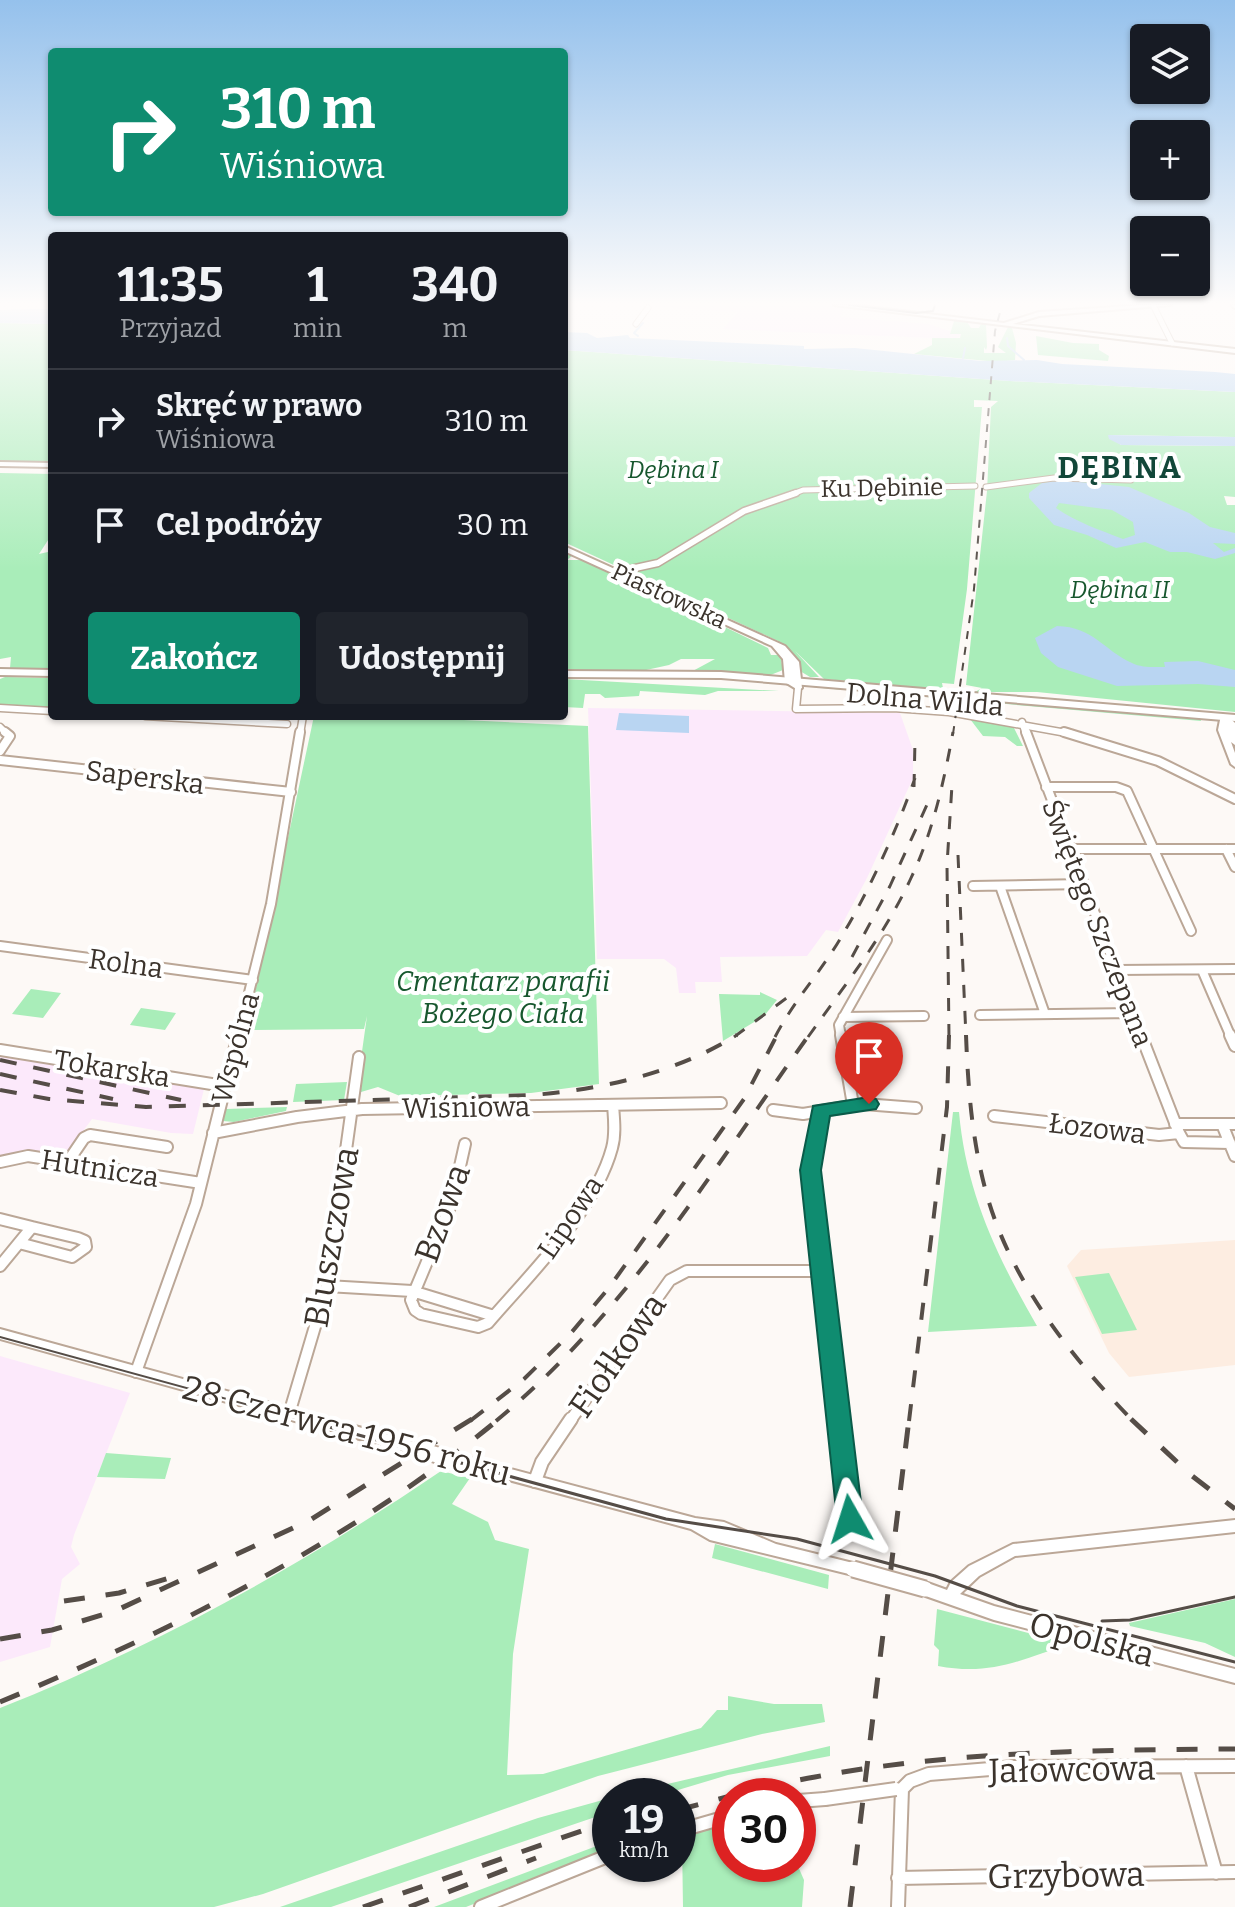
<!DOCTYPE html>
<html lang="pl">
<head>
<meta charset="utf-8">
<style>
	:root { --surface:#171b24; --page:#20242c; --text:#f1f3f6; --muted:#9ea1a6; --line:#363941; --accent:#0f8c70 }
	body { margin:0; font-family:Bitter,serif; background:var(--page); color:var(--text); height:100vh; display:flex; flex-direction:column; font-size:30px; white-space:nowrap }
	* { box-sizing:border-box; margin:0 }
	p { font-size:26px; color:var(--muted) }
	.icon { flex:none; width:44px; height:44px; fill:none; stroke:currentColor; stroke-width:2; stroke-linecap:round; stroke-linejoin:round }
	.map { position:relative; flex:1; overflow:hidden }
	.side { position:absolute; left:48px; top:232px; width:520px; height:488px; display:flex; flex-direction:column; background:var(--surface); border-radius:8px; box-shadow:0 2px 6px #0004 }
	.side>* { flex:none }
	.hud { position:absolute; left:48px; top:48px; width:520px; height:168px; border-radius:8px; box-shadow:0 2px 6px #0004; background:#0f8c70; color:#fff; overflow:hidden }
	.fabs { position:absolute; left:1130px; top:24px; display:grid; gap:16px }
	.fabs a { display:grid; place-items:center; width:80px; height:80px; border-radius:8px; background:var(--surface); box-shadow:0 2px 6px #0004; font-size:40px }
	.speed { position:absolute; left:592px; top:1778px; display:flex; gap:16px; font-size:40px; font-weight:700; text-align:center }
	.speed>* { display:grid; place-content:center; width:104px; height:104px; border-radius:50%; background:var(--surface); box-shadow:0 2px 6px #0004; line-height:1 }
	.speed small { font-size:20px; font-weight:400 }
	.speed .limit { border:12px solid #d22; background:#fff; color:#111 }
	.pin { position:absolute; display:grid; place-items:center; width:68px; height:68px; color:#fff; margin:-82px -34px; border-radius:50% 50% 50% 0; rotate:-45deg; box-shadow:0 0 8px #0007 }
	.pin .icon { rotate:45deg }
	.me { position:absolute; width:88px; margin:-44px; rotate:354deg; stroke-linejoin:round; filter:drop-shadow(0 0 6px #0008) }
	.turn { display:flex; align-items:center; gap:28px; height:168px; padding:0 40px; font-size:36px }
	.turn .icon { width:104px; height:104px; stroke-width:2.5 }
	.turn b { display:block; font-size:56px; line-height:68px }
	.eta { display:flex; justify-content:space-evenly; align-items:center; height:136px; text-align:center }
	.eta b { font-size:48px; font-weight:700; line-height:56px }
	.button { display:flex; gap:16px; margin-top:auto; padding:16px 40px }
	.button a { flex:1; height:92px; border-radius:8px; background:var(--accent); color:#fff; font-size:32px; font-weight:700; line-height:92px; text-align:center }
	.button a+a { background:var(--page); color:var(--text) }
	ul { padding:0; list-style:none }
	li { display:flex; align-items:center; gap:24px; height:104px; padding:0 40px; border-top:2px solid var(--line) }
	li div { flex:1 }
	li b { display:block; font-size:30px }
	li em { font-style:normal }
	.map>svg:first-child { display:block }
</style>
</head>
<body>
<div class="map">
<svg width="1235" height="1907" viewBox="0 0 1235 1907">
	<rect width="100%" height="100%" fill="#fdf9f6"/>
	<path fill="#fce9fb" d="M628,305H825L844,309L840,317L929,324L962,335L956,339L723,329L738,312Z
		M588,708L900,713L913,750V778L867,878L838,932L826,930L807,956L720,957L722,982H695L696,993H679L676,968L664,959H597Z
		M0,1056L204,1089L193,1134L171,1133L92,1119L63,1158L0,1159Z
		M0,1356L130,1393L74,1535L71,1547L80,1564L62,1579L50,1647L0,1662Z"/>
	<path fill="#fdede1" d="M1235,1240V1365L1129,1377L1109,1353L1067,1266L1081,1250Z"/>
	<path fill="#a9edb9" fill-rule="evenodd" d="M954,321L967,322L971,328H979L981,324H986L987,347L986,350L984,347V353H1006L998,347L1008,327L1012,328L1016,343L1015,360L998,362L914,354L932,345V338H960L961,334H950Z
		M0,323L52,324V463L0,462Z
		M1036,336L1073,343L1099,344V350L1109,356L1108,361L1038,355Z
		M564,350L1010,381L1235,392V437L1109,435L1121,445L1235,446V497L1224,496L1227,505H1235V712L1037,692H975L982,688L966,685L987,491L991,407L998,401L974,400V407H982L967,589L954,684L942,683L943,688L949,690L824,679L795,651L819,677H810L800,671L796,658L778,641L564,542ZM1108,453L1138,466L1137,472L1130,477L1113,479L1087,461V458Z
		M0,473L52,474V534L39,554L52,551V668H10L11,657L0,659Z
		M564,550L573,555L567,560H587L768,648L771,655H780L783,670L768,676L689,673L715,659H681L669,665L637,672L564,670Z
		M5,677L52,678V710L0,706V679Z
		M564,679L779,691H718L705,695L640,691L639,696L605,698L600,694H585L583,708L564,707Z
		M814,685L1200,717L1201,721L822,688L813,687Z
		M314,716H439L443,719L588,726L599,1084L531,1093L400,1096L378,1087L361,1092L357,1087L367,1016L364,1029L247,1030Z
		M970,719L1003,721L1013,726L1023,746H1017L1005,737L983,736Z
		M31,989L61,993L43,1018L12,1014Z
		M760,992L777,1000L764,1016L723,1041L719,994L760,995Z
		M141,1008L176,1013L165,1030L130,1025Z
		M347,1082L344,1100L293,1102L296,1084Z
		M287,1107L286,1111L234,1122L223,1121L226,1109Z
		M953,1112H959C966,1192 997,1257 1037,1326L928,1332Z
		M1109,1273L1137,1330L1102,1334L1075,1277Z
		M106,1453L171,1458L165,1479L97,1477Z
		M441,1471L470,1478L452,1504L488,1522L495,1540L529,1549L513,1654L507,1775L543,1774L701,1728L717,1710H728V1696L774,1704H822L825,1722L762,1734L598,1776L263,1894L214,1907H0V1708C156,1646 303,1565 441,1471Z
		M715,1544L829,1575L828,1589L712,1558Z
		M1235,1599V1657L1205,1643L1130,1626L1129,1623Z
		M937,1609L1070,1644C1020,1660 991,1676 938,1666L939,1650L934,1645Z
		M830,1746V1756L728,1775L658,1796H616Z
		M610,1798V1812L331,1907H280L538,1818Z
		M730,1824V1864H797L804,1880L802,1907H683L682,1842L693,1841L696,1833Z
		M610,1841V1850L466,1907H434Z"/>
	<path fill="#b9d5f2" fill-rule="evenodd" d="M31,309H52V324L0,323V310Z
		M564,332L587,333L597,338L628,335L630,338L804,346V349L855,348L981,361L1037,360L1062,364L1215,372L1235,374V392L1010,381L564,350Z
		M1108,435L1235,437V446L1121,445L1109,439Z
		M1061,480L1129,487L1189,513L1210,527L1235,533V544L1213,543L1224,552L1235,548V553L1215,559L1187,552H1170L1145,542L1116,548L1087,535L1054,525L1029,498V493L1042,483ZM1059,503L1112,510L1133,522L1135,535L1123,539C1100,530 1076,522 1056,508Z
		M1057,626C1094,627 1103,650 1132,663C1142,668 1154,667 1165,667L1164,662L1198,661L1235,670V687L1198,684L1117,686L1058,667L1041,653L1035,638Z
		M619,713L689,716V733L616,730Z"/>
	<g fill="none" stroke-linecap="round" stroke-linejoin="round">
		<path stroke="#b9d5f2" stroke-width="2" d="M638,336L634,333L643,323
			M1007,338L1008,346L1024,360
			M963,358L965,348"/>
		<g stroke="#bba797" stroke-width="7">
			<path id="minor-far4" d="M1153,305L1172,343
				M636,324L648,308
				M986,487L1054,478L1131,480
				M790,495L803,490L975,486"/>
		</g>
		<g stroke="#bba797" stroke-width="9">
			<path id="minor-far3" d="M617,572L658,563L744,511L796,493
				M798,688L796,709L893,708L949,712L1072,734
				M0,708L52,711
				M145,716L287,724
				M1022,722L1026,734
				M0,727L7,734
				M300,734L303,716"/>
		</g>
		<g stroke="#bba797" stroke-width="12">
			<path id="minor-far2" d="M1026,732L1142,1037
				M1064,732L1158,761L1235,799
				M0,751L10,736L5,732
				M0,760L291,792
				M1046,787H1116L1127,791L1191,931
				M1070,849H1235
				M1226,849L1235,867
				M973,886L1084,884
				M1000,886L1045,1014
				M0,946L253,980
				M1118,970L1235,969
				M1202,970L1231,1037
				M980,1015L1134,1013
				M843,1017L924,1016
				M238,1037L271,904L300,732
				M841,1037L839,1025L887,940"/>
		</g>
		<g stroke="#bba797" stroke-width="14">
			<path id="minor-far1" d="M841,1035L853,1105
				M1230,1035L1235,1046
				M0,1050L224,1086
				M773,1110L803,1114L864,1104L916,1108
				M821,1111L811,1170L839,1421
				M994,1116L1159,1135L1179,1133L1141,1035
				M1175,1124H1235
				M1222,1124L1235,1156
				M213,1133L297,1117L362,1109L721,1103
				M1179,1133L1184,1142L1230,1143
				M465,1144L452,1202L411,1300L415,1310L421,1314L478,1327L488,1323C530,1274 595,1211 612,1148C616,1134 614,1119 613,1105
				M0,1162L28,1156L201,1183
				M67,1163L84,1138L90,1135L167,1147
				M0,1219L32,1227L0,1266
				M19,1243L72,1257L86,1247L85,1241L78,1238L32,1227
				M327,1286L412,1291L494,1316
				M136,1372L196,1204L238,1035
				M289,1414L327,1286L359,1057
				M570,1421L670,1280L687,1271H822"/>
		</g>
		<g stroke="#bba797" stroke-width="16">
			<path id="minor" d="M839,1419L850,1519
				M535,1481L542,1462L571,1419
				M1186,1766L1216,1873
				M798,1801L825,1799
				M678,1831L730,1816
				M898,1878L1235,1872
				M481,1907L610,1855
				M898,1907L902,1789L910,1781L929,1774L1015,1767L1235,1766"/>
		</g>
		<g stroke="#bba797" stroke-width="4">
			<path id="tertiary" d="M834,305H852L1004,323L1039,312L1144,305H1171L1039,316L1013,324L1235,349V353Z
				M1232,305H1235V308L1233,307Z
				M0,462L52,463V467L0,466Z
				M564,546L785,646L799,662L802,688L798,690L785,682L783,659L772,646L564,551Z
				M1221,715H1227L1235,723V745L1231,742L1235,753V767L1231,764L1218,730Z
				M0,1329L417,1443L422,1445L424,1449L422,1453L417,1455L0,1339Z
				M454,1454L695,1518L724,1522L776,1544L853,1563L858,1564L860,1569L858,1574L853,1575L710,1540L691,1529L449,1464L447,1460L449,1456Z
				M1235,1520V1532L1015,1556L979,1576L960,1594L994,1606L1235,1669V1683L994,1620L920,1594L918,1589L920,1584L925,1582L947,1590L951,1582L969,1566L1013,1544Z"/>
		</g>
		<g stroke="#bba797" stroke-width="4">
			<path id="secondary" d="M0,669L52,670V676L0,675Z
				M564,671L721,672L1235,715V721L721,678L564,677Z"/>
		</g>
		<use href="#minor-far4" stroke="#fff" stroke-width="5"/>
		<use href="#minor-far3" stroke="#fff" stroke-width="6"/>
		<use href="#minor-far2" stroke="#fff" stroke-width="8"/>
		<use href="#minor-far1" stroke="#fff" stroke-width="10"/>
		<use href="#minor" stroke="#fff" stroke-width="12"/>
		<use href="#tertiary" fill="#fff" fill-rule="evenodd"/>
		<use href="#secondary" fill="#fff" fill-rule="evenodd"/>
		<path stroke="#554d47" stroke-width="2" d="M849,305L916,313L933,311L935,305
			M0,1337L307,1421"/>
		<path stroke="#554d47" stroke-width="3" d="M300,1419L666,1519L797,1539L935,1576L1017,1606L1235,1662
			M1102,1621L1130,1620L1235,1597"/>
		<path stroke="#554d47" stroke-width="2" stroke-dasharray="8 8" stroke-linecap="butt" d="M953,734L974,589L995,331L1002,305"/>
		<path stroke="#554d47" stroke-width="3" stroke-dasharray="13 13" stroke-linecap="butt" d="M914,787L915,740
			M958,855L966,1037
			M852,957L890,886L931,796
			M734,1037L792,994
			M775,1037C796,997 822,971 843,934C869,891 899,825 915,778
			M808,1037C844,986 885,935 911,878C933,832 944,781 953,732
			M949,1037L947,865L952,785"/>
		<path stroke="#554d47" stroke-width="4" stroke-dasharray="17 17" stroke-linecap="butt" d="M966,1035C968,1088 972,1140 986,1192C1010,1280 1071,1357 1133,1421
			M0,1060L181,1100
			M0,1074L113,1099
			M0,1090L49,1099L146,1107L533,1095C604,1089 676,1073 737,1035
			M470,1421L524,1379L571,1333L608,1289L744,1099L777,1035
			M496,1421C625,1315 713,1169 809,1035
			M909,1421L947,1107L949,1035"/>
		<path stroke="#554d47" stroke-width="5" stroke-dasharray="21 21" stroke-linecap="butt" d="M1131,1419L1191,1475L1235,1509
			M64,1601L119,1593L169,1578
			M0,1639L52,1630L115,1611L310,1520L472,1419
			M0,1702C178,1628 349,1542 499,1419
			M678,1810C723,1798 768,1785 815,1777C953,1751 1095,1750 1235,1749
			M363,1907L610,1821
			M409,1907L536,1858
			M850,1907L909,1419"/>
		<g stroke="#bba797" stroke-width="16" stroke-linecap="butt">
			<path id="minor-bridge" d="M825,1799L896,1789"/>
		</g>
		<g stroke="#bba797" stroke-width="19" stroke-linecap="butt">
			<path id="tertiary-bridge" d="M417,1449L454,1460
				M853,1569L925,1589"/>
		</g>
		<use href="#minor-bridge" stroke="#fff" stroke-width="12"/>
		<use href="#tertiary-bridge" stroke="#fff" stroke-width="15"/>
	</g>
	<linearGradient id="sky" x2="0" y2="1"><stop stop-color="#95c1ec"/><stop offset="0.53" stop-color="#fefcfb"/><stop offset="1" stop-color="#fefcfb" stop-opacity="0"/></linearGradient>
	<rect width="1235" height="572" fill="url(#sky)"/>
	<path fill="#0f8c70" stroke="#0a5b49" stroke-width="2" d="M869,1097L876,1099L879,1104L876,1109L830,1116L821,1170L863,1519L859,1527L850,1530L841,1527L837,1519L800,1170L813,1106Z"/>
	<g text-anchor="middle" stroke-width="8" stroke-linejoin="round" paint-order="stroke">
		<g font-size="24" font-style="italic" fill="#17572e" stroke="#fff">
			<text x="673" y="478">Dębina I</text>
			<text x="1120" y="598">Dębina II</text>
		</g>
		<g font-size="24" fill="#3b332c" stroke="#fff">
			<text transform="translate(882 488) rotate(-1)" y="8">Ku Dębinie</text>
			<text transform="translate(669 596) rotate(25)" y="8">Piastowska</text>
		</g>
		<g font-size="28" fill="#3b332c" stroke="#fff">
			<text transform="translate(925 699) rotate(5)" y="10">Dolna Wilda</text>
			<text transform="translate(145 777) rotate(7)" y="10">Saperska</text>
			<text transform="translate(1098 923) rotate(69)" y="10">Świętego Szczepana</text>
			<text transform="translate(126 963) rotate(8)" y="10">Rolna</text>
			<text transform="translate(235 1048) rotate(-75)" y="10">Wspólna</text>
			<text transform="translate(112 1068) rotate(9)" y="10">Tokarska</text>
			<text transform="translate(466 1107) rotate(-1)" y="10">Wiśniowa</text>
			<text transform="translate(1097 1128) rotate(7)" y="10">Łozowa</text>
			<text transform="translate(100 1168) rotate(9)" y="10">Hutnicza</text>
			<text transform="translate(570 1217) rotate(-56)" y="10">Lipowa</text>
		</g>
		<g font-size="28" font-style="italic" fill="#17572e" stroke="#fff">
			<text x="503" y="991">Cmentarz parafii<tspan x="503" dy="32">Bożego Ciała</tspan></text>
		</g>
		<g font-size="30" font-weight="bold" letter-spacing="2" fill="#124739" stroke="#fff">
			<text x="1120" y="478">DĘBINA</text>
		</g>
		<g font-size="34" fill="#3b332c" stroke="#fff">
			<text transform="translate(442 1213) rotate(-70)" y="12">Bzowa</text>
			<text transform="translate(331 1237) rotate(-80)" y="12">Bluszczowa</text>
			<text transform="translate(617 1355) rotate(-55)" y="12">Fiołkowa</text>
			<text transform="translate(347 1430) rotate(15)" y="12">28 Czerwca 1956 roku</text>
			<text transform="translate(1092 1639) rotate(15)" y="12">Opolska</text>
			<text transform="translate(1072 1769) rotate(-1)" y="12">Jałowcowa</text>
			<text transform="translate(1066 1875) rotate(-1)" y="12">Grzybowa</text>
		</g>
	</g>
</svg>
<div class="fabs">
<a><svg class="icon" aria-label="layers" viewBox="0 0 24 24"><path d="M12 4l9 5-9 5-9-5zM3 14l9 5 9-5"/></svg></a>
<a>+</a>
<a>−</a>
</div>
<div class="speed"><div>19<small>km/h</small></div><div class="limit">30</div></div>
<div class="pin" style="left:869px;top:1104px;background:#d93025"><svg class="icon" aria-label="arrive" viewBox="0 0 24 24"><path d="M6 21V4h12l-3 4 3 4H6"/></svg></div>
<svg class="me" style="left:850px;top:1519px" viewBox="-20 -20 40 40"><path d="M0-17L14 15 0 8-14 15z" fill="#0f8c70" stroke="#fff" stroke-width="4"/></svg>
<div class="hud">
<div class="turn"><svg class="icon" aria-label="right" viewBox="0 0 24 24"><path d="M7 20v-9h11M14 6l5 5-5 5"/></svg><div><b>310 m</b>Wiśniowa</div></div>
</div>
<section class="side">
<div class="eta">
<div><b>11:35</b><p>Przyjazd</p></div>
<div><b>1</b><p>min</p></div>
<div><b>340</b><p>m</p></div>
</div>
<ul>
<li><svg class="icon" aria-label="right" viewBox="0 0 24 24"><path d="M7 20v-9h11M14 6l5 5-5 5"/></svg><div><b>Skręć w prawo</b><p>Wiśniowa</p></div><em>310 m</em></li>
<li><svg class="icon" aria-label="arrive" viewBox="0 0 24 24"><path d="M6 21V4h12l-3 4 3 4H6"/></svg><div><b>Cel podróży</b></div><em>30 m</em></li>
</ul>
<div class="button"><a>Zakończ</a><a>Udostępnij</a></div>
</section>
</div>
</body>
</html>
